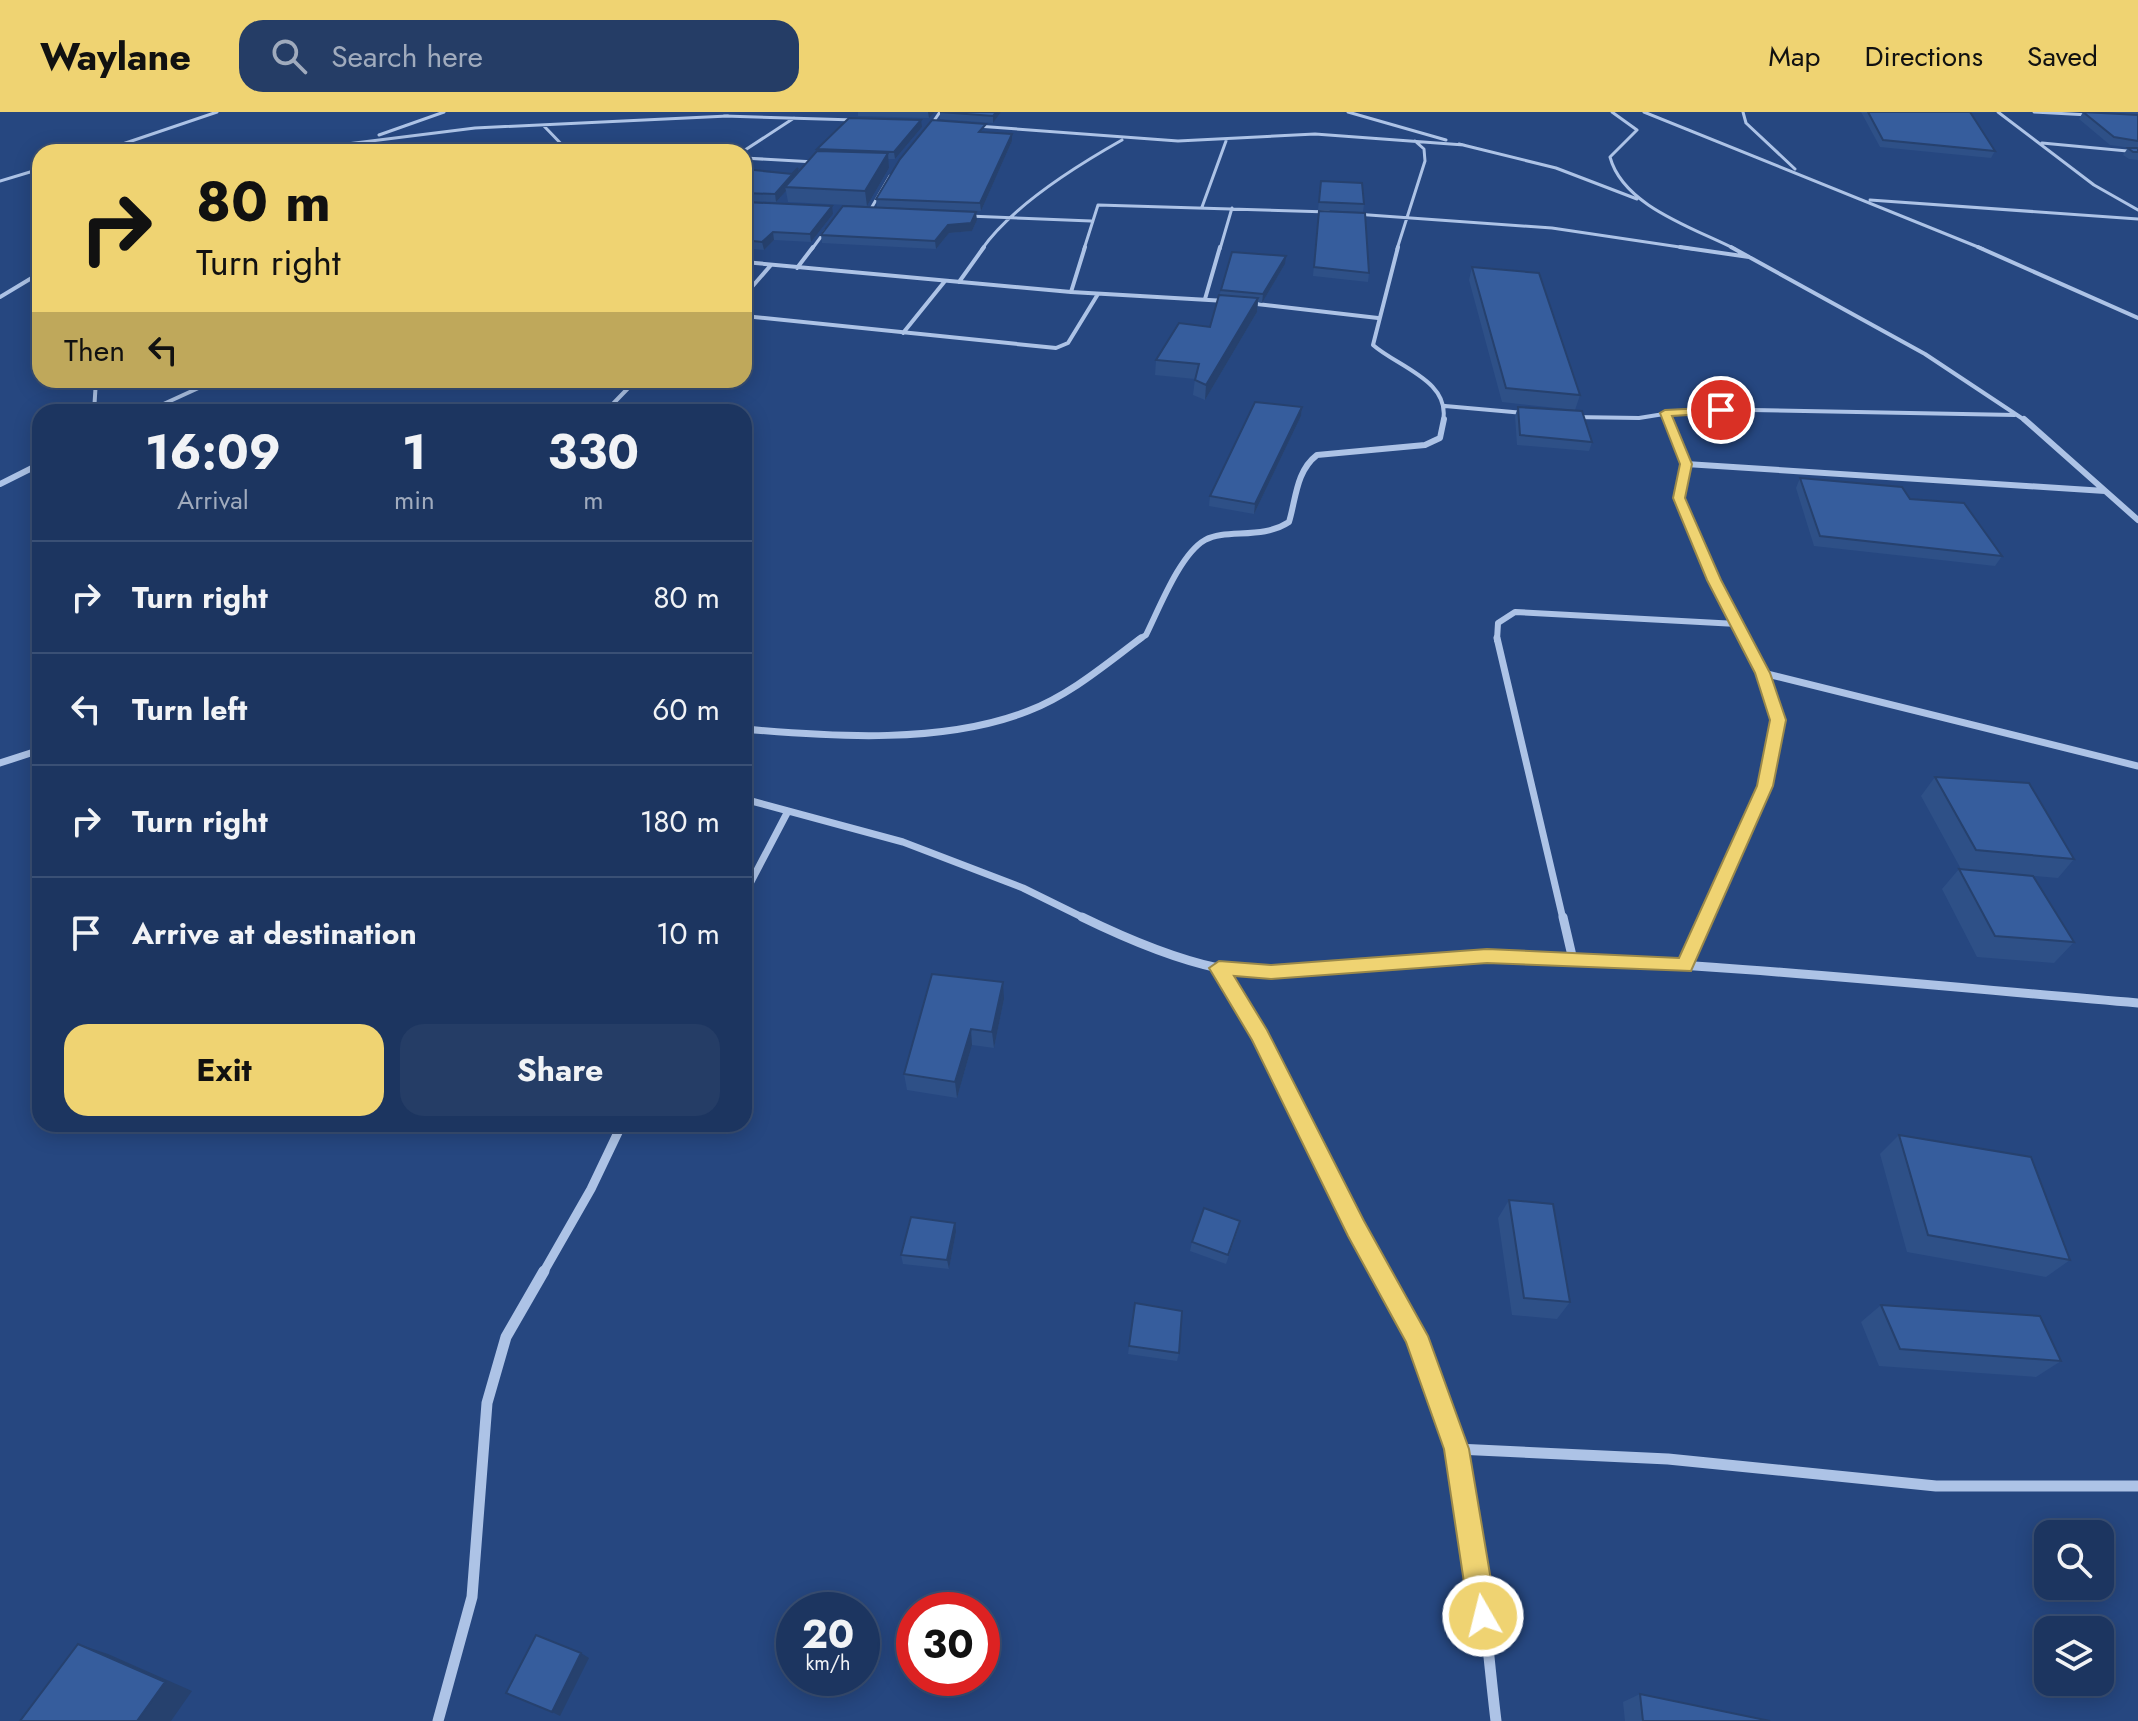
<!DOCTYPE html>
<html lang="en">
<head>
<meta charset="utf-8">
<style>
	:root { --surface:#1c3560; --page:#253d66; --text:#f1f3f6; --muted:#a0abbd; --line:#3a5075; --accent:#efd372 }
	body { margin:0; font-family:Jost,sans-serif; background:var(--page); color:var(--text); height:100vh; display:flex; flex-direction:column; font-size:30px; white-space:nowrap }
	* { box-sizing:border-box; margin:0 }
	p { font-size:26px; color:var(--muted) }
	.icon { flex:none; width:44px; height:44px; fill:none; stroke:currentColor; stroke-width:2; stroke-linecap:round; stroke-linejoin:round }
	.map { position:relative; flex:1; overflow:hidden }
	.drawer { position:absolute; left:32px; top:292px; width:720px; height:728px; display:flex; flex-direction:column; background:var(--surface); border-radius:24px; box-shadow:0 4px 20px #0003,0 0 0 2px var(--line) }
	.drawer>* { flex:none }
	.guide { position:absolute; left:32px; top:32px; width:720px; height:244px; border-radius:24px; box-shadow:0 4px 20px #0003,0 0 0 2px var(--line); background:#efd372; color:#111; overflow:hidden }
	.buttons { position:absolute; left:2034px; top:1408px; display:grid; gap:16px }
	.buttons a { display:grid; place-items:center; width:80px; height:80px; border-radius:16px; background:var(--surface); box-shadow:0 4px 20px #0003,0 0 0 2px var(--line); font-size:40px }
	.speed { position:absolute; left:776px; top:1480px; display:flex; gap:16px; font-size:40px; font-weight:700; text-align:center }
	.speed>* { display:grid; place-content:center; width:104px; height:104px; border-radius:50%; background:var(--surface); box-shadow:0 4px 20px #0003,0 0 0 2px var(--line); line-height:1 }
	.speed small { font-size:20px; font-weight:400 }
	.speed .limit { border:12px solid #d22; background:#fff; color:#111 }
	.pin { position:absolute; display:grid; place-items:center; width:68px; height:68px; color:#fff; margin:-34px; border:4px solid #fff; border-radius:50%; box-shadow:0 2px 8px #0007 }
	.me { position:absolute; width:88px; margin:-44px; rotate:352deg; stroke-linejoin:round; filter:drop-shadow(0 0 6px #0008) }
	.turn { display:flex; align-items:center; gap:28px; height:168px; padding:0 32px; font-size:36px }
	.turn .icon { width:104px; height:104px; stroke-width:2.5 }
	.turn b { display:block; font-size:56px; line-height:68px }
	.then { display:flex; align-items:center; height:76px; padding:0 32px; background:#0003; gap:16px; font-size:30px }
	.eta { display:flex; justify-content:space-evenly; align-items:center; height:136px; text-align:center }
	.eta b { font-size:48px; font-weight:700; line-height:56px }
	.cta { display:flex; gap:16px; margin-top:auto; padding:16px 32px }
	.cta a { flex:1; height:92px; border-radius:24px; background:var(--accent); color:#111; font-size:32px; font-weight:700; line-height:92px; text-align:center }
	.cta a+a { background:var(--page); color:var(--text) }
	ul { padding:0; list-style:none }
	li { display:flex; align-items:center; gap:24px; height:112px; padding:0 32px; border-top:2px solid var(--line) }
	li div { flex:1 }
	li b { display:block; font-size:30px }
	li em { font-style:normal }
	header { display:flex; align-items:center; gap:48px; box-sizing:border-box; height:112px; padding:0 40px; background:var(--accent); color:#111 }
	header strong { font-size:38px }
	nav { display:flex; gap:44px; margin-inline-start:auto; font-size:28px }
	.search { width:560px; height:72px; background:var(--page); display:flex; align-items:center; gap:20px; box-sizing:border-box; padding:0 28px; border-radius:24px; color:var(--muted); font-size:30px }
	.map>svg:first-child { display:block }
</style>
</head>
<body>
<header>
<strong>Waylane</strong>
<div class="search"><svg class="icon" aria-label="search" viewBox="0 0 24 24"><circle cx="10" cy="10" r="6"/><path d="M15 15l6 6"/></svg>Search here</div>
<nav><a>Map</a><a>Directions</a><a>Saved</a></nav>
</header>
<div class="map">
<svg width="2138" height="1609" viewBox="0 0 2138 1609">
	<rect width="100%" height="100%" fill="#264780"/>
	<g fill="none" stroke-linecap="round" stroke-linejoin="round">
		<path stroke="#adc3e6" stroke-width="3" d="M1348,0L1446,28
			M1612,0L1637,18L1610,45C1623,94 1694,116 1735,137
			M1644,0L1983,137
			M1743,0L1746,11L1795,57
			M1998,0L2094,73L2138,98
			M2034,0L2089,3
			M724,4L855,8
			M543,13L569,40
			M977,14L1178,29L1315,22L1464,33
			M929,16L940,0
			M379,23L444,0
			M2042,31L2138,40
			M1459,32L1556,56L1637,87
			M331,34L475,16L728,4
			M99,40L217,0
			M304,40L335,33
			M742,40L794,6
			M744,46L815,50
			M0,69L40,57
			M1870,88L2138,107
			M1202,95L1226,29
			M869,100L890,64
			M1355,102L1552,116L1693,137
			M968,104L1091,109
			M812,137L826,118
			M982,137C1012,94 1076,54 1122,28
			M1084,137L1098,93L1329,100
			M1220,137L1232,96
			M1397,137L1425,49L1424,37L1415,29"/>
		<path stroke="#adc3e6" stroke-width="4" d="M1398,135L1373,233C1398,255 1451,269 1443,309
			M1680,135L1749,145
			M1731,135L1925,242L2026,309
			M1978,135L2138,206
			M744,150L1071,180L1226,189
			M797,156L813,135
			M959,170L984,135
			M1071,180L1085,135
			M744,184L771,153
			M0,185L40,161
			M1205,187L1220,135
			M1248,191L1378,206
			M744,204L1056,236L1068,231L1098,182
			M903,221L945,169
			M1445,294L1524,301
			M94,300L96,268
			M146,300L216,268
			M605,300L636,268
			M1665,301L1668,309
			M1573,305L1639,306L1695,297L2015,303"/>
		<path stroke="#adc3e6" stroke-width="6" d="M1668,307L1686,352L1679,386L1682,399L1747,528
			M2024,307L2138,408
			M1686,352L2105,379
			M0,372L40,352
			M1138,528L1146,523C1159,497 1180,442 1205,428C1226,416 1262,428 1289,410C1296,387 1296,359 1317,343L1425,333L1440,326L1444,307
			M1497,528L1498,511L1515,500L1737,512"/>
		<path stroke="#adc3e6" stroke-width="7" d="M1497,526L1563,807
			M1763,561L2138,654
			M744,617C833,625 944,632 1028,599C1070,583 1106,552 1141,526
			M0,651L40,638
			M744,687L903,730L1023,776L1086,807
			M744,783L787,701
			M1706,807L1765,674L1778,608L1763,561L1746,526"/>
		<path stroke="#adc3e6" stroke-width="9" d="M1082,805C1125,826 1171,846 1218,856C1302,873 1405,842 1491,844C1707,850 1923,873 2138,891
			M1563,805L1573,848
			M1685,854L1707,805
			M1219,856L1379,1161
			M543,1161L591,1077L622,1012"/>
		<path stroke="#adc3e6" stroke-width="11" d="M1378,1159C1405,1207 1431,1255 1448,1308C1479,1404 1484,1509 1496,1609
			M1457,1337L1668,1347L1936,1374H2138
			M438,1609L472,1485L487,1291L506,1225L544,1159"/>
	</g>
	<path fill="#2e5087" d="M858,0H935L929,6L858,4Z
		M940,0H1001L993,11L940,7Z
		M1861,0H1970L1995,39L1991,46L1880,35Z
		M2083,0L2138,3V48L2129,47L2123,43L2128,36H2132L2110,33L2079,7Z
		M2103,0H2138V3Z
		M922,15L895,47H888L889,56L867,94L788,90L786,79L776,90L744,89V57L792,62L798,56V60L817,39V37Z
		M986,19L985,21L1012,29L981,99L877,95L876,87Z
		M1321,69L1364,92L1363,100L1318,98Z
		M744,90L833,102L811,130L774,128L764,138L744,136Z
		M1318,107L1369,161L1368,170L1313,164Z
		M977,108L972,119L949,121L936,137L822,131L821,123Z
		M1285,152L1262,191L1258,190L1257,200L1205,288L1193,283L1195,267L1155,263L1156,248L1210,215L1221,178Z
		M1472,155L1580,283L1575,298L1502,290L1469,168Z
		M1302,295L1301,304L1254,402L1209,394L1210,384Z
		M1518,295L1592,330L1589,339L1517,333L1515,304Z
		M1800,366L1910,387L2002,444L1995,454L1814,434L1796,376Z
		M1935,665L2074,747L2058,766L1979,759L2074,830L2054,851L1977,845L1942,777L1959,757H1961L1921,684Z
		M1004,887L994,936L972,933L957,986L907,978L904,962Z
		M1899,1023L2070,1148L2046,1165L1907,1140L1880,1042Z
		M1509,1088L1570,1190L1557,1207L1512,1203L1498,1106Z
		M1238,1118L1226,1152L1190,1139L1192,1130Z
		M956,1120L949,1157L903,1152L901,1143Z
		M1135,1191L1179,1241L1177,1249L1128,1242Z
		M1881,1193L2061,1249L2036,1265L1879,1254L1861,1210Z
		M1640,1582L1770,1609H1625L1623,1590Z"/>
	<path fill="#26416e" d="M928,0H935L929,6Z
		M996,0H1001L993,11V4Z
		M921,8L922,15L895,47L894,40Z
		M1012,22V29L981,99L980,91Z
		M888,41L889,56L867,94L865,79Z
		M798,56L799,63L785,75L786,79L776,90L775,82Z
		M832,94L833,102L811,130L810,122Z
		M976,100L977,108L972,119L949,121L936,137L935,129L948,113Z
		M773,120L774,128L764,138L762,130Z
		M1286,144L1285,152L1262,191L1263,182Z
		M1258,186L1257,200L1205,288L1206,273Z
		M1302,295L1301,304L1254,402L1255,392Z
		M1003,870L1004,887L994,936L992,920Z
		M971,917L972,933L957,986L955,970Z
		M955,1111L956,1120L949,1157L947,1148Z
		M78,1532L108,1542L192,1579L171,1609H137Z
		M581,1541L589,1546L560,1604L552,1600Z"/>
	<path fill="#365d9d" stroke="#26416e" stroke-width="2" d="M940,0H996L993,4Z
		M1868,0H1970L1995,39L1883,28Z
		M2083,0L2138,3V29L2114,25Z
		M849,6L921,8L894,40L817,37Z
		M932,8L986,12L979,20L1012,22L980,91L876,87L900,47Z
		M2128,36H2138V40H2133Z
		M817,39L888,41L865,79L785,75Z
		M798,56L775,82L744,81V57L792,62Z
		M1321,69L1362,71L1364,92L1319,90Z
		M744,90L832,94L810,122L773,120L762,130L744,128Z
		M843,94L976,100L971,111L948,113L935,129L821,123Z
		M1319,99L1365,101L1369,161L1314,155Z
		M1232,140L1286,144L1263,182L1221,178Z
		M1472,155L1539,161L1580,283L1506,276Z
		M1219,183L1258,186L1206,273L1195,268L1199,252L1156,248L1179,211L1210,215Z
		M1255,290L1302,295L1255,392L1210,384Z
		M1518,295L1582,299L1592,330L1520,323Z
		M1800,366L1902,375L1910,387L1964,391L2002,444L1820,424Z
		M1935,665L2029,671L2074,747L1976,738Z
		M1959,757L2033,764L2074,830L1995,824Z
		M932,862L1003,870L992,920L971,917L955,970L904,962Z
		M1899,1023L2031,1045L2070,1148L1928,1123Z
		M1509,1088L1553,1092L1570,1190L1524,1186Z
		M1204,1096L1240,1109L1228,1143L1192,1130Z
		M911,1105L955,1111L947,1148L901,1143Z
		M1135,1191L1182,1199L1179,1241L1129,1234Z
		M1881,1193L2040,1204L2061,1249L1900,1237Z
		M536,1523L581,1541L552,1600L506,1581Z
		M78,1532L165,1570L137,1609H20Z
		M1640,1582L1770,1609H1643Z"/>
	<path fill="#efd372" stroke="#9b894a" stroke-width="2" d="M1725,295L1721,301L1672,304L1692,352L1685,386L1721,468L1770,561L1786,608L1773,674L1691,859L1487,851L1271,867L1234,864L1267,918L1364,1109L1428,1224L1469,1337L1497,1504L1493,1514L1483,1518L1473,1514L1469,1504L1444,1337L1406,1230L1348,1124L1252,928L1209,856L1219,849L1271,853L1487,837L1679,846L1757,674L1770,608L1755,561L1707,468L1673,386L1680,352L1660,301L1665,298Z"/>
</svg>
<div class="buttons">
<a><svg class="icon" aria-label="search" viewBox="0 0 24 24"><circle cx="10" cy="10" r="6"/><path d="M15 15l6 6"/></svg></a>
<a><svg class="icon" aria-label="layers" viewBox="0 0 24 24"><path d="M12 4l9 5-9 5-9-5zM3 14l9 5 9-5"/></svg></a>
</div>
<div class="speed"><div>20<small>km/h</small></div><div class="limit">30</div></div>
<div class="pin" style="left:1721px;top:298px;background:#d93025"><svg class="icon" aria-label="arrive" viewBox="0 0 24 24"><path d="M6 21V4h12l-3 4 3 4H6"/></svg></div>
<svg class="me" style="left:1483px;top:1504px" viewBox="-20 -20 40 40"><circle r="17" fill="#efd372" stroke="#fff" stroke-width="3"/><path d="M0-11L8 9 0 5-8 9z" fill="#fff"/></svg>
<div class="guide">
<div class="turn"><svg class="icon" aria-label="right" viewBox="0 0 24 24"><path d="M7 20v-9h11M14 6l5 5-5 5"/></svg><div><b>80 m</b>Turn right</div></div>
<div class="then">Then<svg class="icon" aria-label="left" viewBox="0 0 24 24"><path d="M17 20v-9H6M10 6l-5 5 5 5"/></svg></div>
</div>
<section class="drawer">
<div class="eta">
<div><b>16:09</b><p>Arrival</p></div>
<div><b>1</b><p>min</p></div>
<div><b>330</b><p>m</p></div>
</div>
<ul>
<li><svg class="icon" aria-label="right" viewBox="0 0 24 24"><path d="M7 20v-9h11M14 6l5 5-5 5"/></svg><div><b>Turn right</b></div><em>80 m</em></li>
<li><svg class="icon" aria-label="left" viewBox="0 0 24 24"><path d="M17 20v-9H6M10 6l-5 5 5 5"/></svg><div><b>Turn left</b></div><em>60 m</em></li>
<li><svg class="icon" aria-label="right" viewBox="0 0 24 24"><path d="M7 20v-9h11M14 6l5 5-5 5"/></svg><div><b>Turn right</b></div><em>180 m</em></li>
<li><svg class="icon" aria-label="arrive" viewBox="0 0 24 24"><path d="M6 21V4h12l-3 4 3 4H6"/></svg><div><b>Arrive at destination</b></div><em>10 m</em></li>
</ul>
<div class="cta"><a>Exit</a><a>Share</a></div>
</section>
</div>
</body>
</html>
